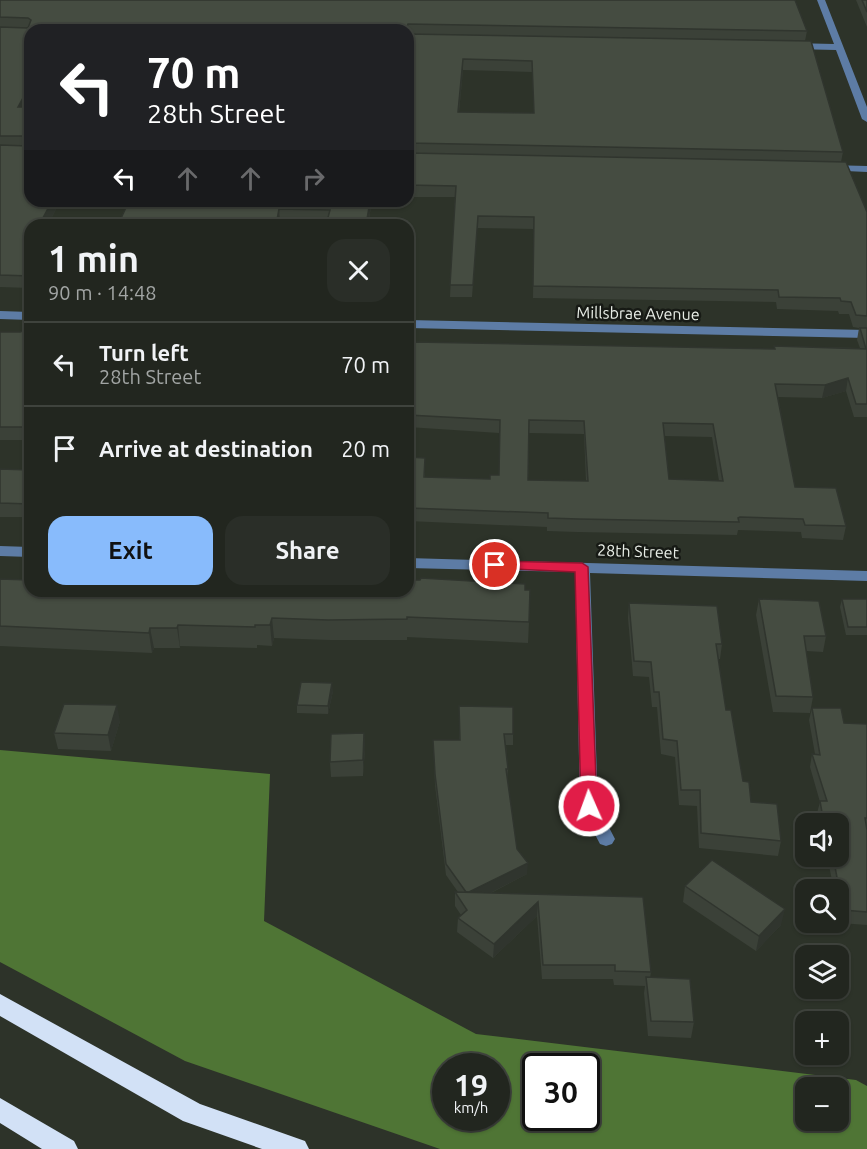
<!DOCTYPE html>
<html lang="en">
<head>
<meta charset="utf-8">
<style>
	:root { --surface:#22261f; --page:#2a2e28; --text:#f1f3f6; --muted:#a2a5a4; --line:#3f433d; --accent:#88bbfc }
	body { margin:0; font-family:Ubuntu,sans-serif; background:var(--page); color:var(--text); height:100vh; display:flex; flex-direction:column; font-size:22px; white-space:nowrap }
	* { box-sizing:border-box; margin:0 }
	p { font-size:20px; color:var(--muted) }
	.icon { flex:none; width:33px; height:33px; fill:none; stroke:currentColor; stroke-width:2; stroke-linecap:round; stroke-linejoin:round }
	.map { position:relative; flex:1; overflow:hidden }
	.drawer { position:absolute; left:24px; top:219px; width:390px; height:378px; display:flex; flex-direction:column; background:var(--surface); border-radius:18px; box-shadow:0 2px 4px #0004,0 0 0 2px var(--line) }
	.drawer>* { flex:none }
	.top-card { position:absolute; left:24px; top:24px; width:390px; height:183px; border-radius:18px; box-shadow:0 2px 4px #0004,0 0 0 2px var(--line); background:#202124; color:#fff; overflow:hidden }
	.fabs { position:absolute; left:795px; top:813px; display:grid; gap:12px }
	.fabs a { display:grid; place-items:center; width:54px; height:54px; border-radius:12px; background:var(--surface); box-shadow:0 2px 4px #0004,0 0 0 2px var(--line); font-size:30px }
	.speed { position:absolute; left:432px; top:1053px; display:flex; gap:12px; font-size:30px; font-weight:700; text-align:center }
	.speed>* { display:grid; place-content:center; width:78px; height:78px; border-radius:50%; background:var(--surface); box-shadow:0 2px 4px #0004,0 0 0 2px var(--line); line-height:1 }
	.speed small { font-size:15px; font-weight:400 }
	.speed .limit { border:3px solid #111; border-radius:9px; background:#fff; color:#111 }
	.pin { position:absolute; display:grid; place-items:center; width:51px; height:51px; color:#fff; margin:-26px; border:3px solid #fff; border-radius:50%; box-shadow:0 2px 6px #0007 }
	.me { position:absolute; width:66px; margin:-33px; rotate:358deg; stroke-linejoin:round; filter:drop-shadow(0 0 4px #0008) }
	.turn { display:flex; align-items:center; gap:21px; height:126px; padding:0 24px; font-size:27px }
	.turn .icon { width:78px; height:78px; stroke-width:2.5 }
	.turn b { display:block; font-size:42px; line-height:51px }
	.lanes { display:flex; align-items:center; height:57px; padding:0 24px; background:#0003; justify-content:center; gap:30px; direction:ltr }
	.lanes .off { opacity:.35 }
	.round { display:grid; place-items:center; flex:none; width:63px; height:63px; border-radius:18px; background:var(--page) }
	.summary { display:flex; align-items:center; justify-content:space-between; height:102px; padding:0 24px }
	h1 { font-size:36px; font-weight:700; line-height:45px }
	.cta { display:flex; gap:12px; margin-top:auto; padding:12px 24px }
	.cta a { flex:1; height:69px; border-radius:18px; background:var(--accent); color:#111; font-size:24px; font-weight:700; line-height:69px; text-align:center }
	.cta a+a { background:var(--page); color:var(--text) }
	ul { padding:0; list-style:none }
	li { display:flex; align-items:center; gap:18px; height:84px; padding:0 24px; border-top:2px solid var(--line) }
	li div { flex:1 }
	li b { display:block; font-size:22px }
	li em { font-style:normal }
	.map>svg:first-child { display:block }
</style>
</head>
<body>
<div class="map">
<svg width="867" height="1149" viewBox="0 0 867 1149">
	<rect width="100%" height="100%" fill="#2d3329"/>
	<path fill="#4f7535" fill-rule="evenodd" d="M0,750L270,774L264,921L476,1034L856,1080L867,1086V1149H440L185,1061L0,962ZM446,1066H496V1118H446ZM586,1066V1118H536V1066ZM806,1088H838V1120H806Z"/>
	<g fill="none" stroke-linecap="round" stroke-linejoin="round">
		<path fill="#5d7ca5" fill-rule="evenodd" d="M817,0H825L867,107V122L862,119L836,50L791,49L787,46L791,43L834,44Z
			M828,165L867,166V172L824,170L823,168Z
			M0,311L30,312V320L0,319Z
			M408,320L867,330V338L408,328Z
			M0,546L30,547V557L0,556Z
			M408,558L867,571V581L590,573L598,806L615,839L612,844L606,846L600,844L580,806L575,572L408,568Z"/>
		<path fill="#d2e1f6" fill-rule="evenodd" d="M0,994L200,1104L305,1141L309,1149H262L183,1121L0,1016Z
			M0,1098L74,1141L78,1149H42L0,1123Z"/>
	</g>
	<path fill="#3b4138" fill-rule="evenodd" d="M0,0L807,31L805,41L30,30V99L26,107L60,201L48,225H30V288L0,287Z
		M856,0H867V27Z
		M408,34L811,41L843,152L841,162L867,212V417H854L846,391L822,398L778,397L795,487L846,526L843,540L802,538L801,532L738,530L737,535L577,532L547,531V527L408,521V457L425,458V477L490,479L499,475V433L408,427V409L774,349V346L860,348L857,340L859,328L853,327L849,314H839L838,311L777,309L776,302L533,298L534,229L477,228L472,297H450L455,197H408ZM463,70L532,72L534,113L459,112ZM529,433L584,434L586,481L528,480ZM664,436L712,437L719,481L669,479Z
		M129,201H372L368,225L326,222L280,221L279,225H118Z
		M30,330V440H0V332H20Z
		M0,469L30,470V517H0Z
		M0,579L30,591L525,590L529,622L528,643L407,637V640H330L274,638L272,646L257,645V648L180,646V648H154L152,653L0,646Z
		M759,599L826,636L823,652L806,651L813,697L810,713L773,712L756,615Z
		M842,599H867V635H846L840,607Z
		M629,603L722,644L720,659H718L726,710L743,781L751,802L781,841L778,856L699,848L697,806L679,805L675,757L661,754L657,707H652L649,677L633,676L628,618Z
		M333,691L328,714L297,713V705Z
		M459,706L513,734V745H506L508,769L507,780L517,849L527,874L491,893L643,897L651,972L650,978L694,1022L691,1038L648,1036L644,993L645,986L614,985L613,979H542L537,916L493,958L457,932L458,918L461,915L455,906V892H458L446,875L435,785L433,740H459Z
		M812,708L844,723L867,724V925L840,923L838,916V890H834L827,856H838V824H819L817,813L820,802L810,767L812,754H815L809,720Z
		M120,721L111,751L58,749L54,733Z
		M364,733L365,749L363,776L331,777L330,762Z
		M685,886L781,925L756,951L683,902Z"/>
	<path fill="#30352e" d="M463,59V70L457,123L458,112Z
		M30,85V99L20,117L18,107Z
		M52,201H60L48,225H39Z
		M370,201H372L368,225H366Z
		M279,209L280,221L279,225H276Z
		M848,378L846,391L822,398L825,385Z
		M272,618L274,638L272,646L270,625Z
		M178,625L180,646V648L177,628Z
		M150,628L154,648L152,653L149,633Z
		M332,683L333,691L328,714V706Z
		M117,705L120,721L111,751L108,735Z
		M364,733L365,749L363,776V760Z
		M528,863L527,874L467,905V893Z
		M538,902L537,916L493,958L494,944Z
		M785,909L781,925L756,951L759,936Z"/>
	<path fill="#454c41" stroke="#30352e" stroke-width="1.5" fill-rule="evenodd" d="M0,0H795L807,31L408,24L406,30H30V85L18,107H30V138L28,136H0V27L28,28L31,20L28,18L0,17Z
		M862,0H867V12Z
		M408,34L811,41L843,152L408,143ZM463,59L532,61L534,113L458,112Z
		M30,139V201H52L39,225H30V243L27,248H30V276L0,275V145L28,146Z
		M408,153L846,162L867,212V316L856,315L851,302L841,301L840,298L779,297L778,290L533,286L534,217L478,216L473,285H450L456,186L408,185Z
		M129,201H370L366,225H326L330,210L279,209L276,225H118Z
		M860,328H867V404H856L848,378L825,385L775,384L795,487L836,488L846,526L805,525L803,519L740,517L738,518L739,522L578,519L548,518V513L408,508V457L425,458L424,477L490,479V475H499L500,420L408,415L415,342L775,349L774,346L866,349ZM529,420L584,421L588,481L528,480ZM663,423L713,424L723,481L669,479Z
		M26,330H30V427H0V332H20Z
		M0,469L30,470V504L0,503Z
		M421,578L525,584V590H530L529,622L407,617V619L328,620L272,618L270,625H255V627L178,625L177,628H150L149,633L0,626V579L30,580V591H408V580H420Z
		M759,599L819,601L826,636H804L813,697L776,696Z
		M842,599H867V627H848Z
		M629,603L717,606L722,644H716L726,710H731L743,781L749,782L751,802L777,804L781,841L701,833L700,790H681L677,741L663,739L659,692H654L651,662L634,661Z
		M301,682L332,683L328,706L297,705Z
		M64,704L117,705L108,735L54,733Z
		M459,706L513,707V734H504L508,769H506L517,849L528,863L469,892H466L446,864L435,774L433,740H460Z
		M812,708H841L844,723L867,724V818H865L867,830V912L843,910L833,856H838V824H824L820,801H827L812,754L820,755Z
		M364,733L363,760L330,762L331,734Z
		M712,860L785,909L759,936L685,886Z
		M455,892L643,897L651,972L615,971V965H543L538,902L494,944L458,918L467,910Z
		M646,977L690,979L694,1022L651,1021Z"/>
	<path fill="#e11d48" stroke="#92132f" stroke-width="1.5" d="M495,561L582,563L588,567L597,806L594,811H583L581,806L575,572L490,568L488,565L490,562Z"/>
	<g text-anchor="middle" stroke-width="5" stroke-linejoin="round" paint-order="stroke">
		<g font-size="16" fill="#e8ede6" stroke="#171a15">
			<text transform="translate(638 313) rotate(1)" y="6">Millsbrae Avenue</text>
			<text transform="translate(638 551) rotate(2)" y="6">28th Street</text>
		</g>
	</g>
</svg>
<div class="fabs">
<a><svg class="icon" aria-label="sound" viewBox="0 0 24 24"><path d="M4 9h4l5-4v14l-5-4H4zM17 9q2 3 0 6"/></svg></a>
<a><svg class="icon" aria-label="search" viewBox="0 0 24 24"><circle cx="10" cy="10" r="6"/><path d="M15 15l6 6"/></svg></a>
<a><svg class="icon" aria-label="layers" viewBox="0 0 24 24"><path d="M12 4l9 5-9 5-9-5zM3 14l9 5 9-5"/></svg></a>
<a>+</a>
<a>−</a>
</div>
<div class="speed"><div>19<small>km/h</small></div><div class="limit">30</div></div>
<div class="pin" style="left:495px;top:565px;background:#d93025"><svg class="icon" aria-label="arrive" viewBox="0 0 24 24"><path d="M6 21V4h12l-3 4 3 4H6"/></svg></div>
<svg class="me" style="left:589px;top:806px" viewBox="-20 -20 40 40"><circle r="17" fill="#e11d48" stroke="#fff" stroke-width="3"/><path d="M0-11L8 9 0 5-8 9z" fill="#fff"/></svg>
<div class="top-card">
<div class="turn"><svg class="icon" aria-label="left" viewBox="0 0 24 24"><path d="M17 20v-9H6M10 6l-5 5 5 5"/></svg><div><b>70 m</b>28th Street</div></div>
<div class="lanes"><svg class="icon" aria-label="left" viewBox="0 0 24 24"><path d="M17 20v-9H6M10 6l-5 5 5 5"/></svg><svg class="icon off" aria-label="ahead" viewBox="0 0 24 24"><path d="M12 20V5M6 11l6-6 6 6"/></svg><svg class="icon off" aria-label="ahead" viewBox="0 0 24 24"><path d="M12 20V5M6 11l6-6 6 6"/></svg><svg class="icon off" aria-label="right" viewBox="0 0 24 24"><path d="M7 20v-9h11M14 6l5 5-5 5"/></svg></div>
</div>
<section class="drawer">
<div class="summary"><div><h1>1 min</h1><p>90 m · 14:48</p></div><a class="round"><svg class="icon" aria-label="close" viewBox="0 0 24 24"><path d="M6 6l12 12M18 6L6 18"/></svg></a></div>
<ul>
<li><svg class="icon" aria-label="left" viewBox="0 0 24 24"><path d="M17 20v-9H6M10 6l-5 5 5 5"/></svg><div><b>Turn left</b><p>28th Street</p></div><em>70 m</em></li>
<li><svg class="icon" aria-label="arrive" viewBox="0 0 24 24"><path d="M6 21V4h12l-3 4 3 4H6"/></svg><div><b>Arrive at destination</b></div><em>20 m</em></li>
</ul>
<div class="cta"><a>Exit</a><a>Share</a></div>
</section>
</div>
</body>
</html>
